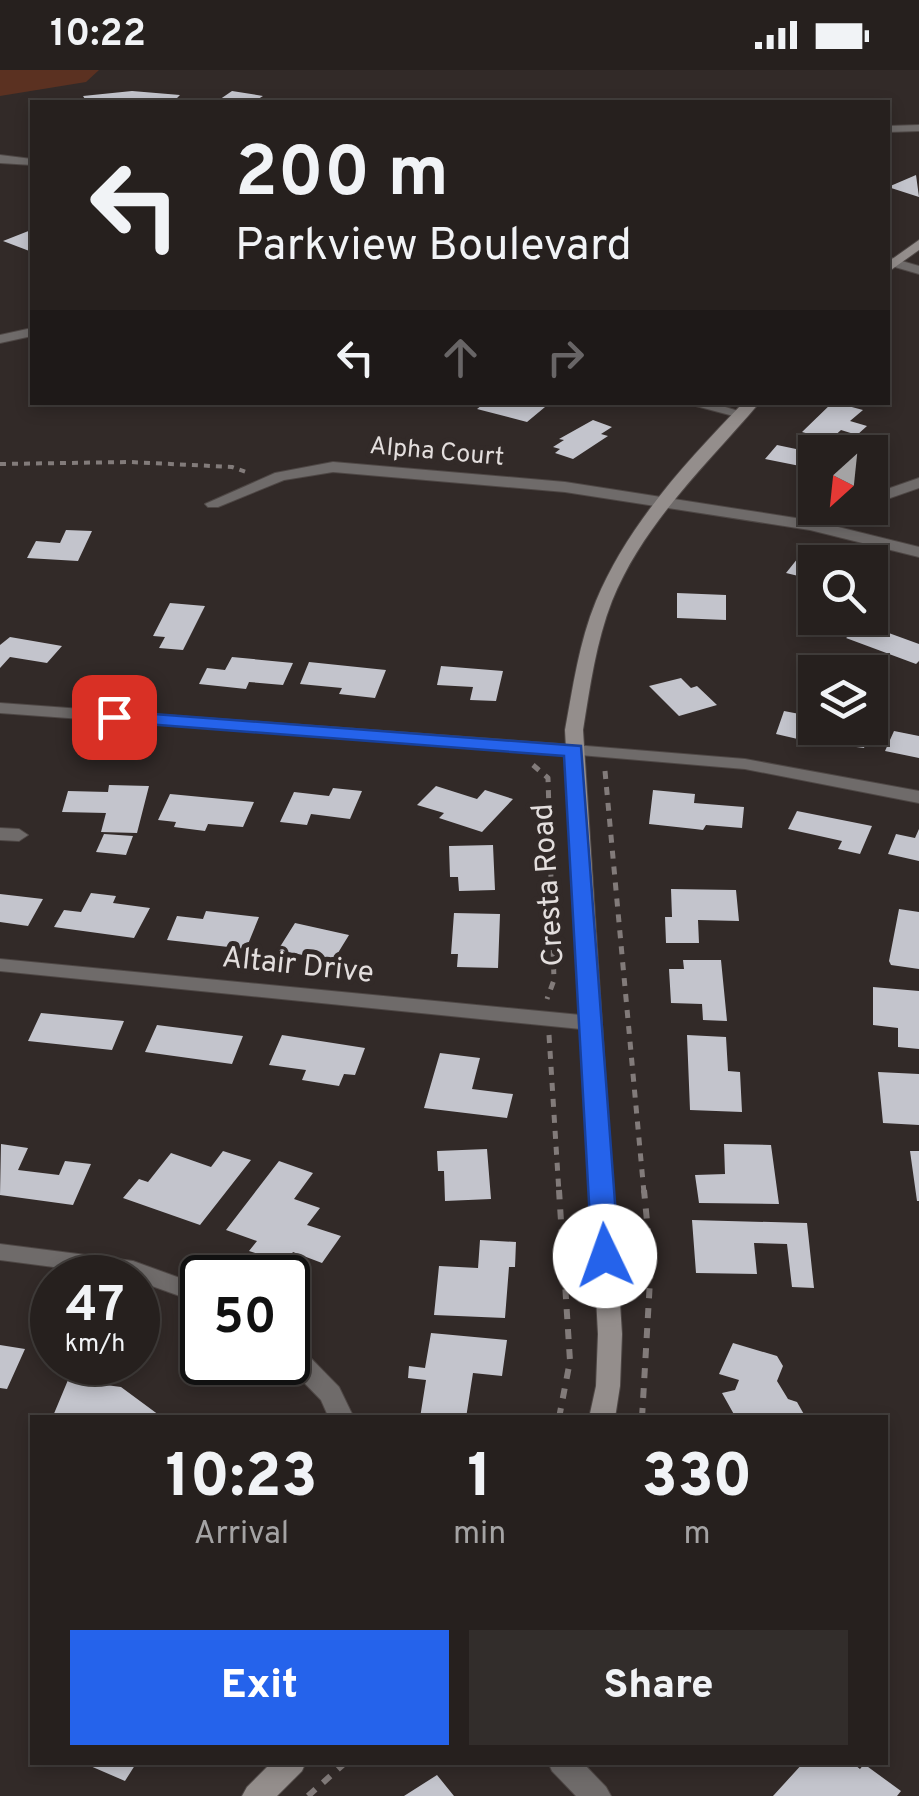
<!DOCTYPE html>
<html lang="en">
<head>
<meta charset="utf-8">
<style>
	:root { --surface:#26201e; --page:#322d2b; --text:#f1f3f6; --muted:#a4a3a4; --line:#423e3c; --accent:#2563eb }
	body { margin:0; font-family:Overpass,sans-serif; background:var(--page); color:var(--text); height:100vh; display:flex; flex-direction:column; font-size:38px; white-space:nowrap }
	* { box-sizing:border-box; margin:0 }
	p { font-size:32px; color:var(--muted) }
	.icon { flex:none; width:55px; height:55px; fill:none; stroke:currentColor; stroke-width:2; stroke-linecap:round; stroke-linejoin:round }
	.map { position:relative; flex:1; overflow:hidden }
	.side { position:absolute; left:30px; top:1345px; width:858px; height:350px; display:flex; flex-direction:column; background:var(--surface); border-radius:0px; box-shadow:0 5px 15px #0003,0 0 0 2px var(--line) }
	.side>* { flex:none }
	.guide { position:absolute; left:30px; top:30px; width:860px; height:305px; border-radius:0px; box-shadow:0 5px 15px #0003,0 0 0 2px var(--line); background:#26201e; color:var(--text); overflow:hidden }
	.needle { width:65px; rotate:207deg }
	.controls { position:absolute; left:798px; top:365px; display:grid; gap:20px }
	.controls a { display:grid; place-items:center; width:90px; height:90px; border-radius:0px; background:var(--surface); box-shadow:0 5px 15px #0003,0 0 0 2px var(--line); font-size:50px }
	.speed { position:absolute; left:30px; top:1185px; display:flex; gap:20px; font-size:50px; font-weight:700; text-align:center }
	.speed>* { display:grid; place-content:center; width:130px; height:130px; border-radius:50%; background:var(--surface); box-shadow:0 5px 15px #0003,0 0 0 2px var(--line); line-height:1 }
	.speed small { font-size:25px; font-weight:400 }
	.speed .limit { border:5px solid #111; border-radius:15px; background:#fff; color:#111 }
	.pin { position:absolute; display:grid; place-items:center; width:85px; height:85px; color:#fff; margin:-42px; border-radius:20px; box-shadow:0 5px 15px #0006 }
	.me { position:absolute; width:110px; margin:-55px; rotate:357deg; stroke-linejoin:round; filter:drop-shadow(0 0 8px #0008) }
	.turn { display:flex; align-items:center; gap:35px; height:210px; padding:0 40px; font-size:45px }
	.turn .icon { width:130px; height:130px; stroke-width:2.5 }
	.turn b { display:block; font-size:70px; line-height:85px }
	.lanes { display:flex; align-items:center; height:95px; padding:0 40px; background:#0003; justify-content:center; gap:50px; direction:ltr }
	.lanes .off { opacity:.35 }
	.eta { display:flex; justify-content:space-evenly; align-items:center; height:170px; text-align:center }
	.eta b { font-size:60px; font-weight:800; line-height:70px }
	.primary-button { display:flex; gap:20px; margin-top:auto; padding:20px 40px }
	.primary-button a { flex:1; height:115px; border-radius:0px; background:var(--accent); color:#fff; font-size:40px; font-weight:800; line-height:115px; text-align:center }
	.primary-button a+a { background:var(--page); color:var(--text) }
	.status { display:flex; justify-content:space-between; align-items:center; height:70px; padding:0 50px; background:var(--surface); direction:ltr }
	.status svg { height:28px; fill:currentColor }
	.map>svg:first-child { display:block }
</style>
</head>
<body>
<div class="status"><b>10:22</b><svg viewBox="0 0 49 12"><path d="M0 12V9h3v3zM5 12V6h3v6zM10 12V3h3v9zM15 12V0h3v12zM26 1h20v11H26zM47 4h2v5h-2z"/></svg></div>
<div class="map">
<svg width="919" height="1726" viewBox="0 0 919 1726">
	<rect width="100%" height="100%" fill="#322a28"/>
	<path fill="#5b3121" d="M0,0H99L86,12L0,26Z"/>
	<path fill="#c3c4cc" d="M132,21L180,25L173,32H87L83,26Z
		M232,21L263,26L253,32H216Z
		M916,105L919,127L888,117Z
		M31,160L32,182L3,171Z
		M486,332H526L545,337L527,352L477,339Z
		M833,332L863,340L850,351L867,356L857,365L841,360L830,370L802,362Z
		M593,350L612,357L601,364L608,366L573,389L555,383L560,379L553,377L564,370L559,369Z
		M777,375L815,383V404L807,402L810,398L765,389Z
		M66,460L92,461L78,491L27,488L36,471L60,473Z
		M798,488L815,491V510L786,503Z
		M677,523L726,525V550L677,548Z
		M170,533L205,536L183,580L159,578L165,567L153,566Z
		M864,554L919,574V591L916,594L846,568Z
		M10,567L62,576L47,593L10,587L0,598V575Z
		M232,587L293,593L283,615L249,612L246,619L199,614L207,598L225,600Z
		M309,592L386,600L375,628L339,624L342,618L300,614Z
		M441,596L503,601L496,631L470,630L473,617L437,615Z
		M681,608L691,618L697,616L717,635L679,646L649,616Z
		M784,641L815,647V658H871L864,678L802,670L776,664Z
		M894,661L919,666V688L885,681Z
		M109,715L149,716L137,763L101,762L106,743L62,742L68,721L108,722Z
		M436,716L477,729L485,720L513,729L482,762L439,748L444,743L417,735Z
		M333,718L362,721L350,749L311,744L307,755L280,752L294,722L329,726Z
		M653,720L695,724L694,733L744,737L742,758L706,755L703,760L695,759L649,754Z
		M170,724L254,732L243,757L208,754L205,761L174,757L176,752L158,750Z
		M797,741L872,756L860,784L838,779L842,771L788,759Z
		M919,759V791L888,784L896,764L915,768Z
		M104,764L133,766L126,785L96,782Z
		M493,775L495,820L459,821L458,807H450L449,776Z
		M671,819L736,820L739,851L698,850L699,873H666L665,847H672Z
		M91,823L116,826L113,833L150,838L134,868L54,857L64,840L81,842Z
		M0,824L43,829L28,856L0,852Z
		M899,839L919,842V899L891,895L889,891Z
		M206,841L259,847L246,879L167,870L177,846L203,849Z
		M454,843L500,844L498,898L457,897L458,884H451Z
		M295,853L349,865L333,891L278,880Z
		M683,890H721L727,951L703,950L702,934L671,933L669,899H684Z
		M873,917L919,921V979L898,977V958L873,955Z
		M41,943L124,951L112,980L28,971Z
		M157,955L243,966L232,994L145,982Z
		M282,965L365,978L355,1005L344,1004L339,1016L302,1010L306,1000L269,995Z
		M687,965L726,967L728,1001L740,1002L742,1042L690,1040Z
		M440,983L480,988L472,1019L513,1024L507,1048L424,1038Z
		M878,1002L919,1004V1055L883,1053Z
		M1,1074L28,1078L18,1100L59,1105L65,1091L91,1094L73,1135L0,1125Z
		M724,1074L771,1075L779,1134L699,1133L695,1105L725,1104Z
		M487,1079L491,1129L445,1131L444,1101H438L437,1081Z
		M223,1081L251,1090L200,1155L123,1128L139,1109L148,1112L171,1083L211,1097Z
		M910,1081H919V1131H917Z
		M279,1091L313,1103L294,1129L320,1138L307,1155L341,1166L322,1193L293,1182L285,1193L249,1181L257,1171L226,1160Z
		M692,1150L807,1153L814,1218L792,1217L787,1174L754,1173L757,1204L696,1203Z
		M480,1170L516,1172L515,1197H509L505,1248L434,1245L439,1196L478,1198Z
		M431,1263L507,1270L502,1306L473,1303L466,1348H420L426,1310L408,1308L409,1296L425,1298Z
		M733,1273L777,1286L783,1296L777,1311L788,1329L797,1332L806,1348H736L722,1323L735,1320L739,1310L719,1304Z
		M0,1275L25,1279L7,1319L0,1318Z
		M68,1310L121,1317L163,1348L53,1346Z
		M81,1692H137L125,1711Z
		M804,1692H851L860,1699L864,1694L901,1721L897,1726H773Z
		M437,1705L454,1726H404Z"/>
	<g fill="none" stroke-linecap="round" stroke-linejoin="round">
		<g stroke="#4e4745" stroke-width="2">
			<path id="minor" d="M919,55V61L888,62V56Z
				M0,85L32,89V95L0,93Z
				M888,187L919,196V204L888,195Z
				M32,258V266L0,273V265Z
				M681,332H709L748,344L741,348Z
				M333,392L565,412L808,450L839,438H858L856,441L826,454L919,477V487L810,460L565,422L333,402L284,410L218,437H208L205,434L275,403Z
				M919,408V418L870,435V425Z
				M574,675L745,689L919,721V733L745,699L568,684L565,680Z
				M0,758L19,759L28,765L19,771L0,770Z
				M0,889L591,946L601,953L591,960L0,901Z
				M0,1174L133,1191L202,1216V1234L138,1211V1208L0,1190Z
				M288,1272L297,1274L339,1317L354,1348H329L321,1330L284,1292H288Z
				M548,1692H582L606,1717L611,1726H576L552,1701Z"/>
		</g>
		<g stroke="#4e4745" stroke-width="2">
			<path id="tertiary" d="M0,633L574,675L583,680L574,685L0,643Z"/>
		</g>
		<g stroke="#4e4745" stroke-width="2">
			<path id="secondary" d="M919,170V180L888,202V192Z
				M744,332H760C706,396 644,452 612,531C596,572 590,617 583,660L622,1264L620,1316L615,1348H589L596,1316L598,1264L565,660C573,617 579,572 596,531C628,454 687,391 744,332Z
				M272,1692H306L302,1701L277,1726H242L247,1717Z"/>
		</g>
		<path stroke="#827b7a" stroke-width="4" stroke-dasharray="6 6" stroke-linecap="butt" d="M0,394L130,392L232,397L246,402"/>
		<path stroke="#827b7a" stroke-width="5" stroke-dasharray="8 8" stroke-linecap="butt" d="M533,695L548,708L554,910L547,929
			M605,701L644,1123
			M549,965L559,1123"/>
		<path stroke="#827b7a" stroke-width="6" stroke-dasharray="10 10" stroke-linecap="butt" d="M559,1348L570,1291L559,1120
			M642,1348L651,1193L644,1120
			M308,1726L346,1692"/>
		<use href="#minor" fill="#6f6b6a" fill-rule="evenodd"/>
		<use href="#tertiary" fill="#6f6b6a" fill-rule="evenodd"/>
		<use href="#secondary" fill="#948e8c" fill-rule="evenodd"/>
	</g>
	<path fill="#2563eb" stroke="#184099" stroke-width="2.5" d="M114,641L581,676L619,1186L615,1193H596L592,1186L564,686L107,651L104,647Z"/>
	<g text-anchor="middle" stroke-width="10" stroke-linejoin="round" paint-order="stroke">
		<g font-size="25" fill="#e3dedd" stroke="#322a28">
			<text transform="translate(437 380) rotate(5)" y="9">Alpha Court</text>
		</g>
		<g font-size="30" fill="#e3dedd" stroke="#322a28">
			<text transform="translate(547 815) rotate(-94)" y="10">Cresta Road</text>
			<text transform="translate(298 894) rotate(6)" y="10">Altair Drive</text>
		</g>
	</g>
</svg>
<div class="controls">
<a><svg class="needle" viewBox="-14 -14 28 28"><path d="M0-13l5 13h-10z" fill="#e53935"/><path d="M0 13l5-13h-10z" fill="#a4a3a4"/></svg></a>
<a><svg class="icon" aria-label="search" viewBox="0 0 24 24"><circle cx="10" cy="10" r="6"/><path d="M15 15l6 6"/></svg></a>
<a><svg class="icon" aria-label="layers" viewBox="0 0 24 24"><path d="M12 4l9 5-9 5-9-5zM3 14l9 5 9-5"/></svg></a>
</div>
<div class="speed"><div>47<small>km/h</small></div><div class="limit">50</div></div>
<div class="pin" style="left:114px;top:647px;background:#d93025"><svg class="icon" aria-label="arrive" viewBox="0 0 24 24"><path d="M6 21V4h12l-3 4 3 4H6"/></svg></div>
<svg class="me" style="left:605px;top:1186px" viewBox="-20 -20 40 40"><circle r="19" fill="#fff"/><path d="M0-13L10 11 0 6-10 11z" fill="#2563eb"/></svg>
<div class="guide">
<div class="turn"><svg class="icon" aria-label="left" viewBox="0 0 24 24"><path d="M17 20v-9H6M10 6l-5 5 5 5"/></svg><div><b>200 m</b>Parkview Boulevard</div></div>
<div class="lanes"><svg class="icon" aria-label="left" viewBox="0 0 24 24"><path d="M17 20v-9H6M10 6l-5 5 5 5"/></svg><svg class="icon off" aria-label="ahead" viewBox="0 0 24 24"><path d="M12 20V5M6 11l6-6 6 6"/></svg><svg class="icon off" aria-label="right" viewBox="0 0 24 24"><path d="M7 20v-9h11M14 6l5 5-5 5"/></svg></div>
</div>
<section class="side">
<div class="eta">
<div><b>10:23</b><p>Arrival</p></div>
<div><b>1</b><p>min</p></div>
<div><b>330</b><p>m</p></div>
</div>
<div class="primary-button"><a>Exit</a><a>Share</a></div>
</section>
</div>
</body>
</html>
